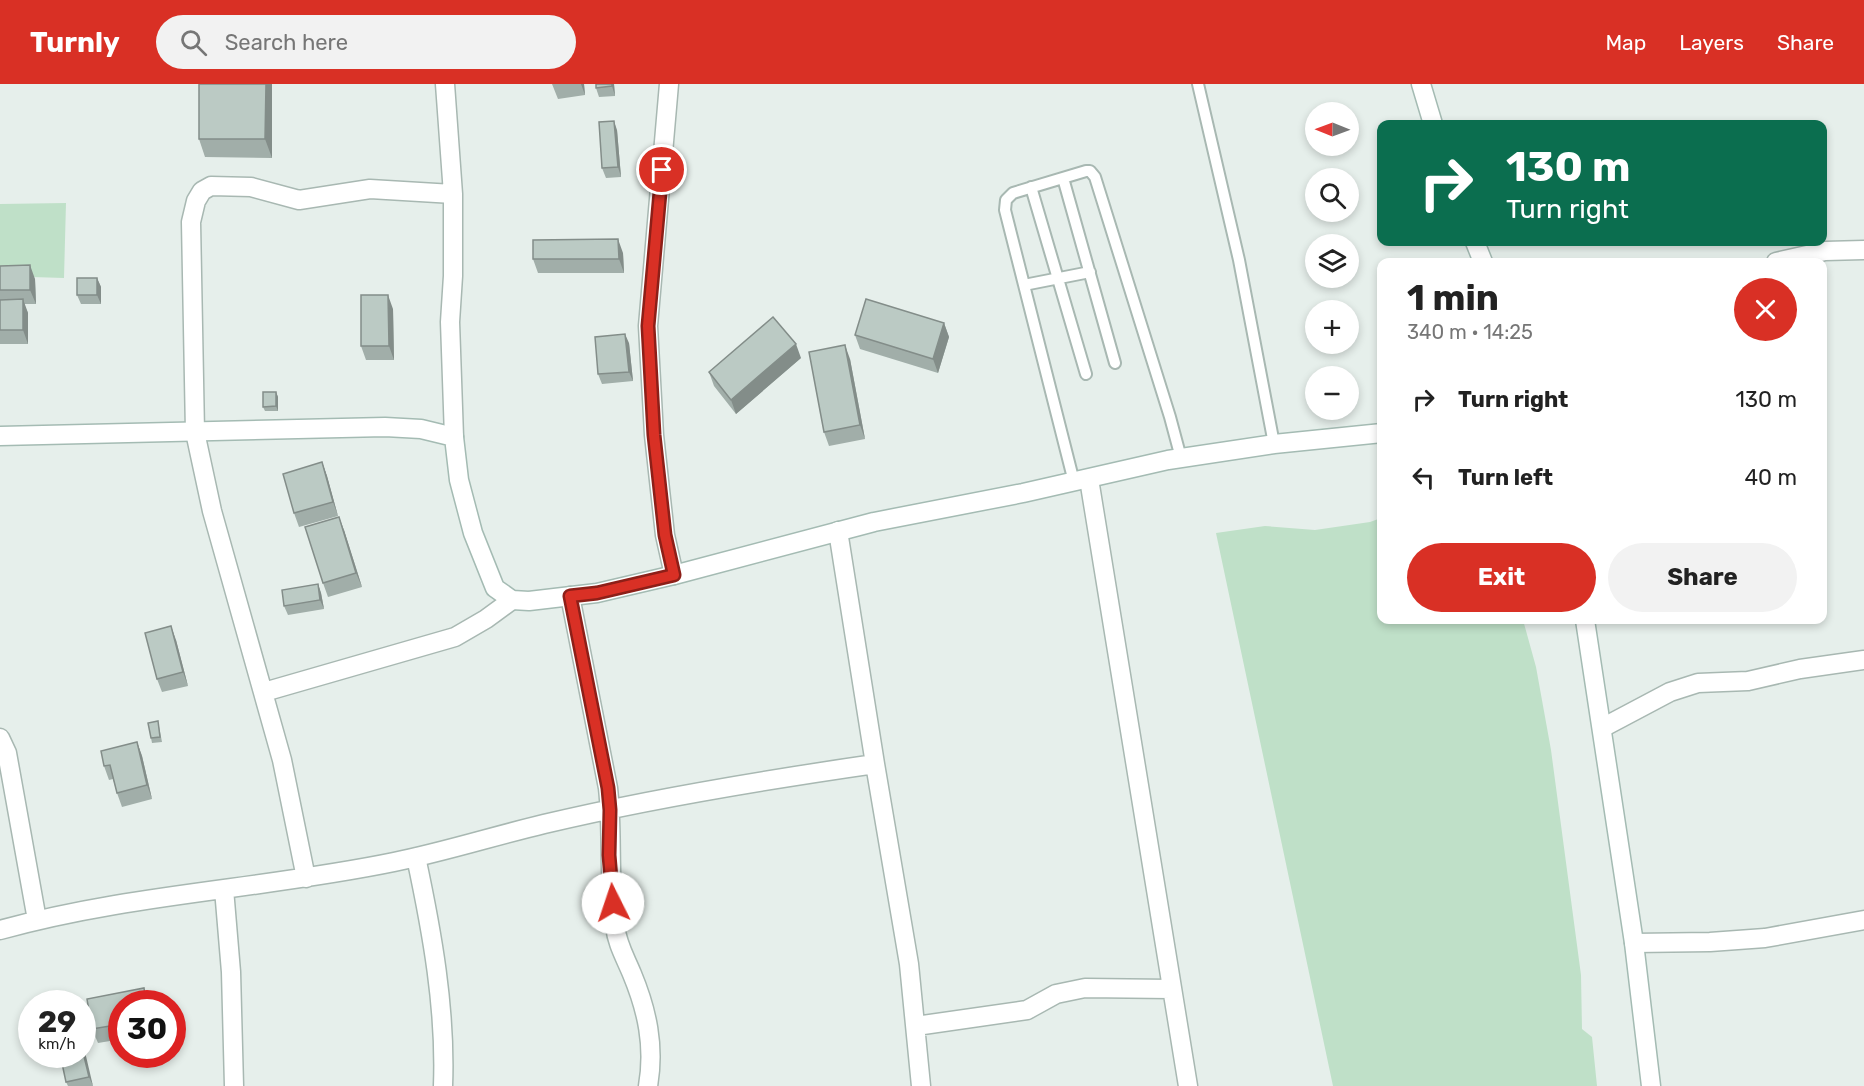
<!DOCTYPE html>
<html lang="en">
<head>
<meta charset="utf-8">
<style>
	:root { --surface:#fff; --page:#f2f2f2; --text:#222; --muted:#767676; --accent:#d93025 }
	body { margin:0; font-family:Rubik,sans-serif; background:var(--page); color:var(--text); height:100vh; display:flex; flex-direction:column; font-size:22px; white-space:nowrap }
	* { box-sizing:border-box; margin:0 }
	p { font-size:20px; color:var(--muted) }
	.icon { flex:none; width:33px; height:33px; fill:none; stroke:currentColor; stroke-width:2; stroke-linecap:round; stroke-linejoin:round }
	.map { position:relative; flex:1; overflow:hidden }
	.panel { position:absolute; left:1377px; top:174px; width:450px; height:366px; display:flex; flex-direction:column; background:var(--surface); border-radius:12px; box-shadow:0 3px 9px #0003 }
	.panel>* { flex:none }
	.guide { position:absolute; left:1377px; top:36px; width:450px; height:126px; border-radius:12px; box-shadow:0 3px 9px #0003; background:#0b6e4f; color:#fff; overflow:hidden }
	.needle { width:39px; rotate:271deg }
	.buttons { position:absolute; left:1305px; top:18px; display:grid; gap:12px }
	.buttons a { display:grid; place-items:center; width:54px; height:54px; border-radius:50%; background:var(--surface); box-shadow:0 3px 9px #0003; font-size:30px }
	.speed { position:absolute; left:18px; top:906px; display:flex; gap:12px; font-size:30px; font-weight:700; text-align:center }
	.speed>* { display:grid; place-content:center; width:78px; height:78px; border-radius:50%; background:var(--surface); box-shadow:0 3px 9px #0003; line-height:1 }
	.speed small { font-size:15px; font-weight:400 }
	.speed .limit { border:9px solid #d22; background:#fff; color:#111 }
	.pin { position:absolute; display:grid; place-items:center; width:51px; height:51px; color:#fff; margin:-26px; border:3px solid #fff; border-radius:50%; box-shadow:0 2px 6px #0007 }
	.me { position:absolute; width:66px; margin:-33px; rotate:356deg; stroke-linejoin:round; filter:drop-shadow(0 0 4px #0008) }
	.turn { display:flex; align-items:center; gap:21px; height:126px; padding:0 30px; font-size:27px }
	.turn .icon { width:78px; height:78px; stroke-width:2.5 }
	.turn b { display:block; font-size:42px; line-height:51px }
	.round { display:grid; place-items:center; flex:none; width:63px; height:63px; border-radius:32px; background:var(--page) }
	.headline { display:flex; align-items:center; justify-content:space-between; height:102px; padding:0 30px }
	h1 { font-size:36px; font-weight:700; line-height:45px }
	.cta { display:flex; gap:12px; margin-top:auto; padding:12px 30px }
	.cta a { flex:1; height:69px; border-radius:36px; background:var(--accent); color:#fff; font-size:24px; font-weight:700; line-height:69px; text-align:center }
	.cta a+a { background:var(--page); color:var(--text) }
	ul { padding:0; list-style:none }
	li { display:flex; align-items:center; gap:18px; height:78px; padding:0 30px }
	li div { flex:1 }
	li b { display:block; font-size:22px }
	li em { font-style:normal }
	header { display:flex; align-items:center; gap:36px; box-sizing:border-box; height:84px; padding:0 30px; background:var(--accent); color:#fff }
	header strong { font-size:28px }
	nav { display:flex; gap:33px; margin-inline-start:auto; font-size:21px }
	.search { width:420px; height:54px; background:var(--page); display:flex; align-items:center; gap:15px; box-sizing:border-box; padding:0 21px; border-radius:33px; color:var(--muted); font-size:22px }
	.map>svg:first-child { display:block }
</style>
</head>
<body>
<header>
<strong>Turnly</strong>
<div class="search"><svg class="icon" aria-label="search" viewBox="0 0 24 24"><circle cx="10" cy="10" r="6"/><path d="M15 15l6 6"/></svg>Search here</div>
<nav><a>Map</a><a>Layers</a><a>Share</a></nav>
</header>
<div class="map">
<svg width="1864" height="1002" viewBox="0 0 1864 1002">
	<rect width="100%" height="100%" fill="#e6efeb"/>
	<path fill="#bfe0c8" d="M66,119L64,194L0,192V120Z
		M1381,434L1382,536H1523L1536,583L1551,666L1581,891L1582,945L1592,953L1597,1002H1333L1216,449L1265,442L1315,446L1370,438Z"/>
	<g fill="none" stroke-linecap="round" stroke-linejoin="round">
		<g stroke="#a8b8b2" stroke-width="14">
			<path id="lane" d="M1198,0L1239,176L1274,360
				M1063,94L1115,279
				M1031,103L1086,290
				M1024,201L1090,188
				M1074,398L1005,126L1006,116L1013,109L1086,87H1090L1095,93L1170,333L1181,374"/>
		</g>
		<g stroke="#a8b8b2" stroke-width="21">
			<path id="street" d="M445,0L453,110V192L450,238L454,353
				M669,0L648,242L654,351L665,451L674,491
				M1776,178L1825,167L1864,166
				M1089,395L1188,1002
				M838,447L875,680L909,880L921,1002
				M570,512L608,704C613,749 608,796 615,842C617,860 625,873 632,890C647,926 655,962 648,1002
				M264,608L455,553L486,535L512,516
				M1602,644L1670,608L1698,599L1748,597L1800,585L1864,576
				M0,654L7,669L37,836
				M416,773C432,848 446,925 443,1002
				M306,794L282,676L212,427L195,348L191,138L196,117L202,107L211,102L251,103L299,116L370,105L453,110
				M224,805L231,888L234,1002
				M0,846C129,810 264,805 394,778C444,768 494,752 544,740C653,714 764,696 875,680
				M1634,859L1710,858L1765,854L1864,836
				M916,942L1027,926L1056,910L1085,904L1171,905"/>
		</g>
		<g stroke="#a4bbb3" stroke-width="21">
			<path id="secondary" d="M1421,0L1433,40
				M1475,158L1483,178
				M0,352L385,343L421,345L454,353L459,396L473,449L495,504L512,516L529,517L597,509L674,491L874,438L1023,409L1168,376L1274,360L1382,349
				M1585,536L1634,859L1651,1002"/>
		</g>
		<use href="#lane" stroke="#fff" stroke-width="10"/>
		<use href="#street" stroke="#fff" stroke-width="18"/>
		<use href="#secondary" stroke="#fff" stroke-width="18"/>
	</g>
	<path fill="#a1aea9" d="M199,0H272V74L205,73L199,55Z
		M552,0H584L585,11L558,15Z
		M614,0L615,12L599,13L596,4Z
		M617,46L621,93L606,94L602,84Z
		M623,169L624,189H538L533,175Z
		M0,182L35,195L36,220H24L28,229V260H0Z
		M97,194L101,203V220H81L77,211Z
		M393,225L394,276H366L361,262Z
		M944,239L949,253L938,289L860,265L855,251Z
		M629,259L633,297L602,300L598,290Z
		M801,274L736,330L714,302L709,288Z
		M850,275L865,355L829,362L824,348Z
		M276,308L278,313V327H265L263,323Z
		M322,378L327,392L338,432L299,443L294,429Z
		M344,446L362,503L328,513L323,499Z
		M318,500L321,509L324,525L288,531L284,522Z
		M176,556L188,602L162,608L157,595Z
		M158,637L162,658L152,659L151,654Z
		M137,658L142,672L152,715L122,723L117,709L113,695L109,696L104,682Z
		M144,904L149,920H122V955L98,959L92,945L87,915Z
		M82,970L93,1002H68L66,998Z"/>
	<path fill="#838d89" d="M266,0H272V74L265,55Z
		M581,0H584L585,11Z
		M612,0H614L615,12L612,2Z
		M614,37L617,46L621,93L618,83Z
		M618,155L623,169L624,189L619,175Z
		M30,181L35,195L36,220L30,206Z
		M97,194L101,203V220L97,211Z
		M388,211L393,225L394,276L389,262Z
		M23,215L28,229V260L23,246Z
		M944,239L949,253L938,289L933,275Z
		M625,250L629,259L633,297L629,288Z
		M796,260L801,274L736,330L731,316Z
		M845,261L850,275L865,355L860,341Z
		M276,308L278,313V327L276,322Z
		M322,378L327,392L338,432L333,418Z
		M339,433L344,446L362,503L356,489Z
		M318,500L321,509L324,525L320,516Z
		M171,542L176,556L188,602L183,588Z
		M137,658L142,672L152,715L147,701Z
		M144,904L149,920H146Z
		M82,955L93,1002L89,993L82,964Z"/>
	<path fill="#bbcac4" stroke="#838d89" stroke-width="1.5" d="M199,0H266L265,55H199Z
		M596,0H612V2L596,4Z
		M614,37L618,83L602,84L599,38Z
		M618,155L619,175H533V156Z
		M30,181V206H0V182Z
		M77,194H97V211H77Z
		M361,211H388L389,262H361Z
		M23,215V246H0V216Z
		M866,215L944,239L933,275L855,251Z
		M773,233L796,260L731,316L709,288Z
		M625,250L629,288L598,290L595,253Z
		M845,261L860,341L824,348L809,268Z
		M263,308H276V322L263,323Z
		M322,378L333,418L294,429L283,390Z
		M339,433L356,489L323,499L305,443Z
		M318,500L320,516L284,522L282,506Z
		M171,542L183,588L157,595L145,549Z
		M158,637L160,653L151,654L148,639Z
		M137,658L147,701L117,709L110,681L104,682L101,667Z
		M144,904L146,920H122V940L92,945L87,915Z
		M72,916L73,920H54Z
		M82,964L89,993L66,998L60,970H82Z"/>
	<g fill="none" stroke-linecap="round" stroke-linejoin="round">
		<g stroke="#8d1f18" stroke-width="15">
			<path id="route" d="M613,819L609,771L610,726L608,704L570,512L597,509L674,491L665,451L654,351L648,242L662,86"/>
		</g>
		<use href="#route" stroke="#d93025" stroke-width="10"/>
	</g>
</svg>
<div class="buttons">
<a><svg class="needle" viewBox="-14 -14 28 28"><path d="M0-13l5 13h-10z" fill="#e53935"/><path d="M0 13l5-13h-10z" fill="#767676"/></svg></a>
<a><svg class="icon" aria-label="search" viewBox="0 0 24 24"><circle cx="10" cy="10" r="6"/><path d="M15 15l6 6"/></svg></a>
<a><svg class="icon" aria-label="layers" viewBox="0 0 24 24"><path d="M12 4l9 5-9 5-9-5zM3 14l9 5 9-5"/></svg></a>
<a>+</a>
<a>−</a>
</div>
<div class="speed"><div>29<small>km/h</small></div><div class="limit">30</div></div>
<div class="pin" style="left:662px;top:86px;background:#d93025"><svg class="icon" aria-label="arrive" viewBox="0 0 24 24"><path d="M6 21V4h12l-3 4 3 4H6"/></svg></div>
<svg class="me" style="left:613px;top:819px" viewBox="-20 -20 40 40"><circle r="19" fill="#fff"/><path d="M0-13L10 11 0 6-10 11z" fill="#d93025"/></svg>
<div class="guide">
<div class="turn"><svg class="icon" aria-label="right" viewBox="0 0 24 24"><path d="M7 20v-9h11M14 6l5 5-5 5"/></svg><div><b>130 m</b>Turn right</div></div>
</div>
<section class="panel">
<div class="headline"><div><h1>1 min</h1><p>340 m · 14:25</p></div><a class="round" style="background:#d93025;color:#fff"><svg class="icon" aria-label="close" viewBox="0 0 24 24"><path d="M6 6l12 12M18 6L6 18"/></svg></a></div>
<ul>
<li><svg class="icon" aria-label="right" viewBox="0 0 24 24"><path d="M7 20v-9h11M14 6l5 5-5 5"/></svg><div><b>Turn right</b></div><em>130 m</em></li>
<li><svg class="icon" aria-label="left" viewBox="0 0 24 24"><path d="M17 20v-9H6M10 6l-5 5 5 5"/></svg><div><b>Turn left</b></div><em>40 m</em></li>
</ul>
<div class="cta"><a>Exit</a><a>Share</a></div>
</section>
</div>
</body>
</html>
